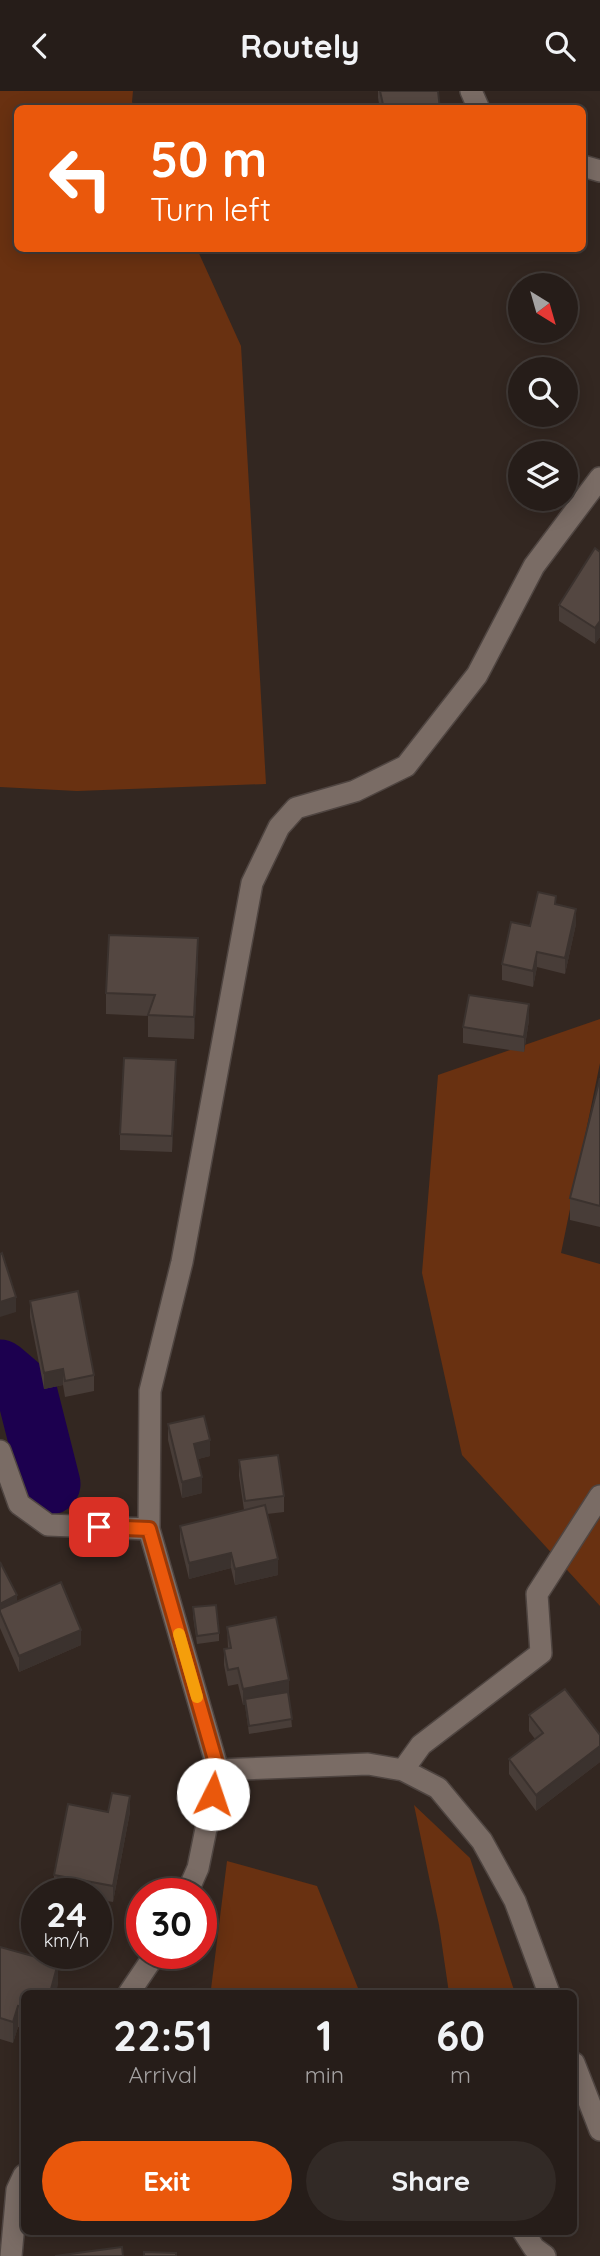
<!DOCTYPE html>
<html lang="en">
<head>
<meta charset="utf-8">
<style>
	:root { --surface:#261d19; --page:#322a26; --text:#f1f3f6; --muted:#a4a2a2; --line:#423b38; --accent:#ea580c }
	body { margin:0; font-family:Quicksand,sans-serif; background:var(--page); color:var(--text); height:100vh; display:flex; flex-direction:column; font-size:26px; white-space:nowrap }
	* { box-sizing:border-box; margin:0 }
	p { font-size:23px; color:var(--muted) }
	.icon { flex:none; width:38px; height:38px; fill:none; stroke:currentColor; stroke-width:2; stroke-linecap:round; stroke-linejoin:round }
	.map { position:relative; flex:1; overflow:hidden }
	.details { position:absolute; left:21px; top:1899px; width:556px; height:245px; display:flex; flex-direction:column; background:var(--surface); border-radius:10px; box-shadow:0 4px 18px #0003,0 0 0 2px var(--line) }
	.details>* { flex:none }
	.banner { position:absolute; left:14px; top:14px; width:572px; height:147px; border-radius:10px; box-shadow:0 4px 18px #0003,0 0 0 2px var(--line); background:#ea580c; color:#fff; overflow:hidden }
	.needle { width:46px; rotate:143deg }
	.fabs { position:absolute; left:508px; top:182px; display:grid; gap:14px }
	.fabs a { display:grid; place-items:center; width:70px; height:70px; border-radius:50%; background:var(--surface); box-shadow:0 4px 18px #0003,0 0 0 2px var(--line); font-size:35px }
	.speed { position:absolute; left:21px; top:1787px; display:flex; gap:14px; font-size:35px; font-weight:700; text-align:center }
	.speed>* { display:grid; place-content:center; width:91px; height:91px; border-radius:50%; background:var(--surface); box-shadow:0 4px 18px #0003,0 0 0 2px var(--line); line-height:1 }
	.speed small { font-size:18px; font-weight:400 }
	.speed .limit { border:10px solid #d22; background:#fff; color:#111 }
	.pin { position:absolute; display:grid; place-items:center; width:60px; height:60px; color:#fff; margin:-30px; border-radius:14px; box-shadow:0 4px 10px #0006 }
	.me { position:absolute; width:77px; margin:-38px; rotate:4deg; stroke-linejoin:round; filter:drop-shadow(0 0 5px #0008) }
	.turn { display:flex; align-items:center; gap:24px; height:147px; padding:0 21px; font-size:32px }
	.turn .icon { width:91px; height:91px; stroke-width:2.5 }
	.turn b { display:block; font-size:49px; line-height:60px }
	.eta { display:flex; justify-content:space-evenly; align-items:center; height:119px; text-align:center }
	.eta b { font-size:42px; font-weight:800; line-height:49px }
	.button { display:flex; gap:14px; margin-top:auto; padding:14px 21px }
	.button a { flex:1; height:80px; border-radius:42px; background:var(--accent); color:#fff; font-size:28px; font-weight:800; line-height:80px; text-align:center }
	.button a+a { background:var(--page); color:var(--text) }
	header { display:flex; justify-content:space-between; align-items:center; height:91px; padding:0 21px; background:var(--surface); font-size:32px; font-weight:800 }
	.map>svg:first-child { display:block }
</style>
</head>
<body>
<header><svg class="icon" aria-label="back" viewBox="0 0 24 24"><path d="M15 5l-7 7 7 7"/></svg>Routely<svg class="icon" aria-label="search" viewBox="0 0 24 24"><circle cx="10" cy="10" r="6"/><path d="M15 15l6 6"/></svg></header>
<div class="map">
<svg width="600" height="2165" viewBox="0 0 600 2165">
	<rect width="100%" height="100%" fill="#332721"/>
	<path fill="#693111" d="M0,0H133L132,11L135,17L18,18V158H197L241,255L266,693L77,700L0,696Z
		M600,928V972L561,1162L600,1173V1515L462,1364L422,1182L438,984Z
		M414,1714L470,1767L515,1902H449L439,1834Z
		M227,1770L317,1795L360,1902H213L211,1898Z"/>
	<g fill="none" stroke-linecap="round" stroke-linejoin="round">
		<path stroke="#1c004f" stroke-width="61" d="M0,1279L27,1302L50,1393"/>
		<g stroke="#4f4541" stroke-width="24">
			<path id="minor" d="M471,0L479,18
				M583,75L600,80
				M0,1360L19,1413L48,1434L149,1438
				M218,1679L368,1673L403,1679L438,1697L482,1750L515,1810L549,1902
				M403,1679L421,1654L541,1562L537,1503L600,1405
				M187,1802L198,1777L218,1679L149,1438L150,1300L182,1171L252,792L279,736L296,717L355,700L406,675L477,584L534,475L600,387
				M129,1902L156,1862
				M574,1972L600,2039
				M523,2140L534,2157L545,2165
				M11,2165L17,2099L24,2084"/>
		</g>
		<use href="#minor" stroke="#7a6c65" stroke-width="21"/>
	</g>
	<path fill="#483d38" d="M378,0H438L440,18H380L378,7Z
		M600,461V546L595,553L559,530V514Z
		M556,813L576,833L565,883L537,876L533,896L502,889V873L530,835Z
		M198,869L194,948L148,946V925L106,923V902Z
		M529,929L524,961L463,952V936Z
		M176,985L172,1061L120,1059V1043Z
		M600,987V1136L570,1129V1107Z
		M30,1210L94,1284V1300L65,1306L63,1294L44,1298L30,1226Z
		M168,1333L210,1365L198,1368L202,1402L182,1407L168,1349Z
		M239,1369L284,1405V1421L267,1423L278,1484L235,1494L231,1477L189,1488L180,1451V1435L244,1419L239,1385Z
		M0,1471L17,1511L81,1554L19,1581L0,1537Z
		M193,1516L219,1542V1550L197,1553L193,1525Z
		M227,1536L289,1604L292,1636L249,1643L245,1614H243L238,1593L228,1595L224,1574V1558L228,1557Z
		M529,1624L600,1644V1671L536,1720L509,1683V1668L535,1648L529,1640Z
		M108,1721H130L113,1811L96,1808V1802H68L54,1800V1784Z
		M0,1856L58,1894L24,1902V1938L18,1936L13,1952L0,1948Z"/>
	<path fill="#3b322e" d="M600,530V546L595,553V537Z
		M576,818V833L565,883V867Z
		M198,847V869L194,948V926Z
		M537,861V876L533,896V880Z
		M529,913V929L524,961V946Z
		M176,969V985L172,1061V1045Z
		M16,1206V1221L0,1226V1211Z
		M63,1278V1294L44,1298V1282Z
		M210,1349V1365L194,1369V1353Z
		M202,1386V1402L182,1407V1391Z
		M231,1462V1477L189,1488V1472Z
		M278,1468V1484L235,1494V1478Z
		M17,1504V1512L0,1521V1513Z
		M81,1539V1554L19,1581V1565Z
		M289,1589V1604L246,1613L245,1608V1614H243V1598Z
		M600,1655V1671L536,1720V1704Z
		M130,1705V1721L113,1811V1795Z
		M58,1872V1894L56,1902H50Z
		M18,1915V1936L13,1952V1931Z"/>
	<path fill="#544741" stroke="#3b322e" stroke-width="2" d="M380,0H438L440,18H384Z
		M595,457L600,461V530L595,537L559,514Z
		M538,801L556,805L555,813L576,818L565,867L537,861L533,880L502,873L511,831L530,835Z
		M109,844L198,847L194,926L148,924L155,904L106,902Z
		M469,904L529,913L524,946L463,936Z
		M124,967L176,969L172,1045L120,1043Z
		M600,987V1115L570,1107Z
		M2,1162L16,1206L0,1211V1163Z
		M78,1200L94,1284L65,1290L63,1278L44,1282L30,1210Z
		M204,1325L210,1349L194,1353L202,1386L182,1391L168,1333Z
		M278,1364L284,1405L245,1410L239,1369Z
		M265,1414L278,1468L235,1478L231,1462L189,1472L180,1435Z
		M0,1471L17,1504L0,1513Z
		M61,1491L81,1539L19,1565L0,1521V1518Z
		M216,1514L219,1542L197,1545L193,1516Z
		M276,1526L289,1589L243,1598L238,1577L228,1579L224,1558L231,1557L227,1536Z
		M565,1598L600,1644V1655L536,1704L509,1668L543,1642L529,1624Z
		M288,1601L292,1628L249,1635L245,1608Z
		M112,1702L130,1705L113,1795L54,1784L68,1713L108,1721Z
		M0,1856L58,1872L50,1902H24V1916L18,1915L13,1931L0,1927Z
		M122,2156L123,2165H55Z
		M144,2161L176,2162V2165H144Z"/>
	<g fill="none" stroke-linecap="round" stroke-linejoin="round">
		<g stroke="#983908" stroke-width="18">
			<path id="route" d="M99,1436L149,1438L218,1679L213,1703"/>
		</g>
		<use href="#route" stroke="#ea580c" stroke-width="12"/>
		<path stroke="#f59e0b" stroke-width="12" d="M179,1543L197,1606"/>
	</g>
</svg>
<div class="fabs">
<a><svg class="needle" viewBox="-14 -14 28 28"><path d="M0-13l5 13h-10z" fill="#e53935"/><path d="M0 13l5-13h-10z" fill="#a4a2a2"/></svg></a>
<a><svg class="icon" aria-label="search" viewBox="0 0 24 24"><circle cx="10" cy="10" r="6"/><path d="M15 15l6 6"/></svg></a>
<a><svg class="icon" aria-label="layers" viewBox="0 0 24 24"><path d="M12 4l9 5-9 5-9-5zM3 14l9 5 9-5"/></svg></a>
</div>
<div class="speed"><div>24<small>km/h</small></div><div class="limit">30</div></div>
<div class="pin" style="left:99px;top:1436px;background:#d93025"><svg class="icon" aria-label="arrive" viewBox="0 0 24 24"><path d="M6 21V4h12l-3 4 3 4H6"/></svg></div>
<svg class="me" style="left:213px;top:1703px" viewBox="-20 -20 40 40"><circle r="19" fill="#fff"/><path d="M0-13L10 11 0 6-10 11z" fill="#ea580c"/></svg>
<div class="banner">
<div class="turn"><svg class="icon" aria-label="left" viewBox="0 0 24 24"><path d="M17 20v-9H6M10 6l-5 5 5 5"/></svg><div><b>50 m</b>Turn left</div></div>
</div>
<section class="details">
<div class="eta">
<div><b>22:51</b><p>Arrival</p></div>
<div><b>1</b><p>min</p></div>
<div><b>60</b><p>m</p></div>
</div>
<div class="button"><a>Exit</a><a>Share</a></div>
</section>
</div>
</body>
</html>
